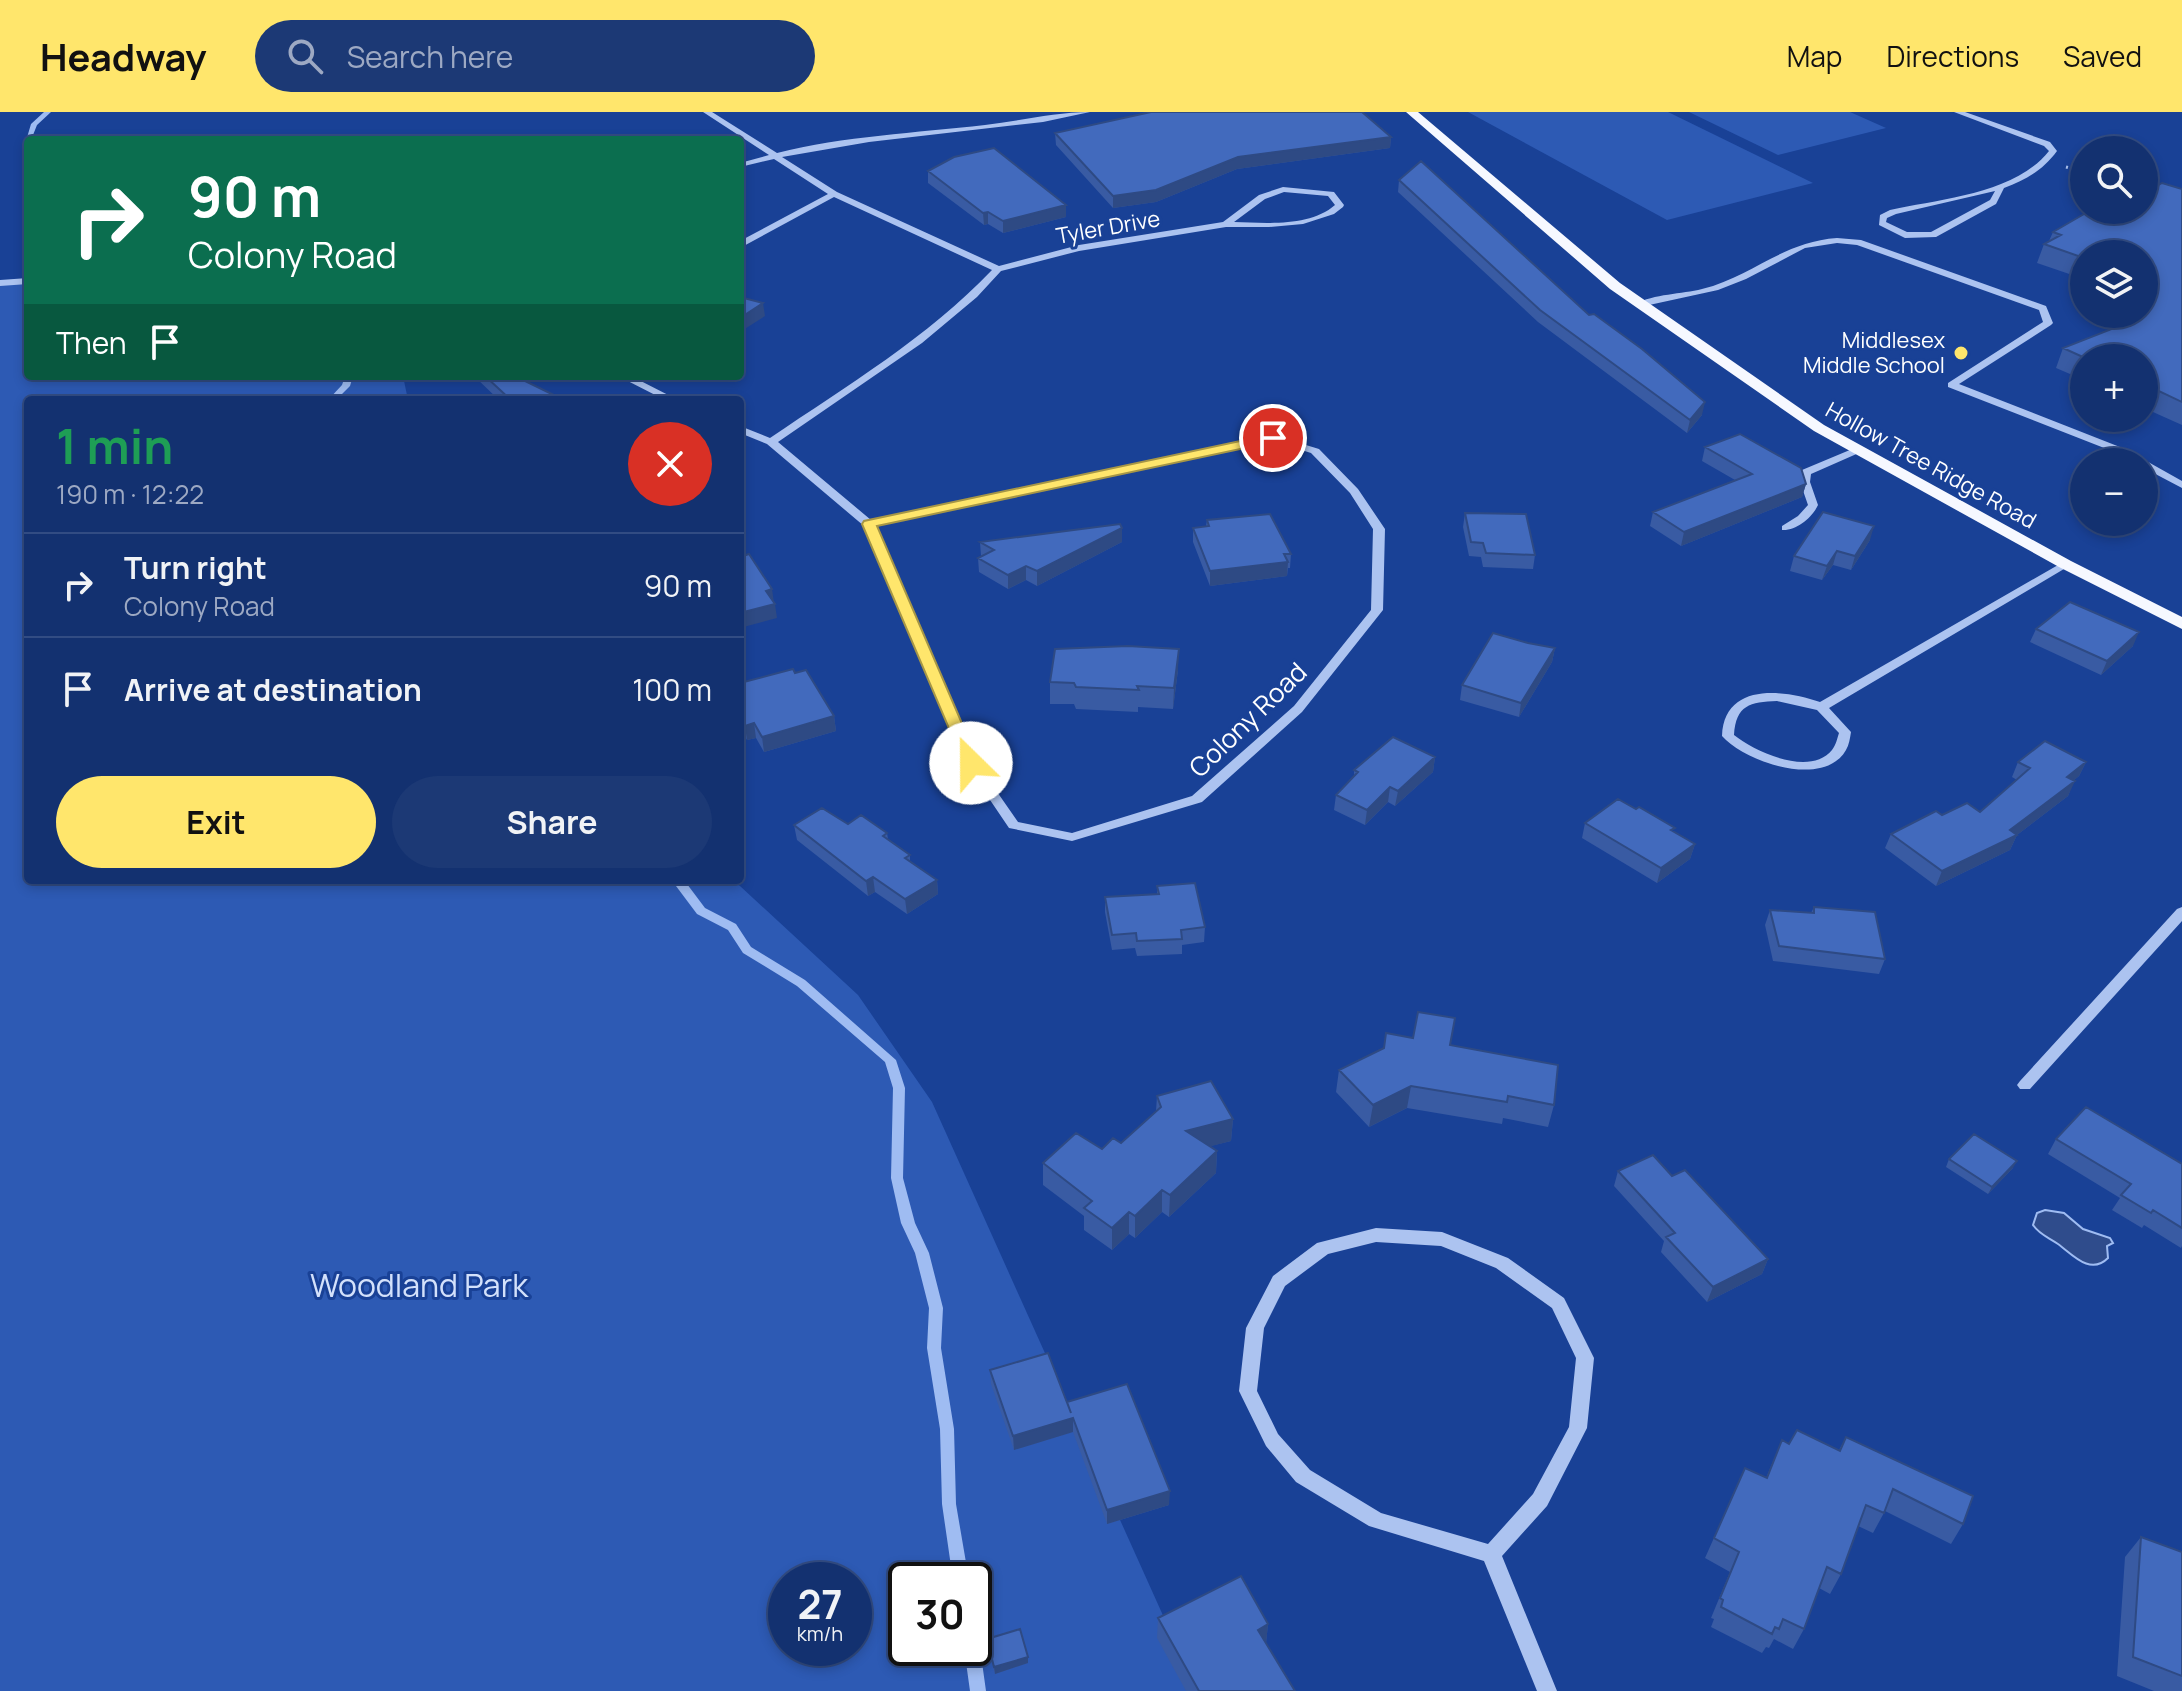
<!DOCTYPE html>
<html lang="en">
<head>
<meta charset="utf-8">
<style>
	:root { --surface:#133170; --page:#1c3975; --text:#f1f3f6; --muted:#9da9c3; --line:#324c83; --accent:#ffe66c }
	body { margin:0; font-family:Manrope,sans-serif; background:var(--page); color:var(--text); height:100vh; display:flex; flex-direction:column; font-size:30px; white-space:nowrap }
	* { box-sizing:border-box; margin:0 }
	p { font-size:26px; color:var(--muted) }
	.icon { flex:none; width:44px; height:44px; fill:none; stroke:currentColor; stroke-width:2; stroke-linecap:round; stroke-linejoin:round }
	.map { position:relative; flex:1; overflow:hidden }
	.sheet { position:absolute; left:24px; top:284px; width:720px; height:488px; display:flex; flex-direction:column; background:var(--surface); border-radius:8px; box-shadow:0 4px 12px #0003,0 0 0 2px var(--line) }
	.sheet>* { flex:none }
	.hud { position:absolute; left:24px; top:24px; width:720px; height:244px; border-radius:8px; box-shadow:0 4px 12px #0003,0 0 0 2px var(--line); background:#0b6e4f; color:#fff; overflow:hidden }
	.tools { position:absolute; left:2070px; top:24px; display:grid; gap:16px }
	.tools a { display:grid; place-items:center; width:88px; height:88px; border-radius:50%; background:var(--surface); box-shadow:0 4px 12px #0003,0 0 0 2px var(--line); font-size:40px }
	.speed { position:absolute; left:768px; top:1450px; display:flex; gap:16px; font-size:40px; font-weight:700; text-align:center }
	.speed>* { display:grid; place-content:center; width:104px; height:104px; border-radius:50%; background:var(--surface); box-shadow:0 4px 12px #0003,0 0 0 2px var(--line); line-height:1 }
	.speed small { font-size:20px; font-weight:400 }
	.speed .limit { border:4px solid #111; border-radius:12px; background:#fff; color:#111 }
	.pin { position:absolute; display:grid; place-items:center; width:68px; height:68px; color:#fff; margin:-34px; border:4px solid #fff; border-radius:50%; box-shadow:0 2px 8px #0007 }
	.me { position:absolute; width:88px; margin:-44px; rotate:337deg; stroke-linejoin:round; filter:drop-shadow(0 0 6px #0008) }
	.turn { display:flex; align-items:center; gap:28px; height:168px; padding:0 32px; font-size:36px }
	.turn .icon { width:104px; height:104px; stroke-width:2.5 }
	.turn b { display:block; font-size:56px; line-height:68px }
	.then { display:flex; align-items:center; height:76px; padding:0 32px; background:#0003; gap:16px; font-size:30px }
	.round { display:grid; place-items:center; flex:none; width:84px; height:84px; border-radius:42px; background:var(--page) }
	.headline { display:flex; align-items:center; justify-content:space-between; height:136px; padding:0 32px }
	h1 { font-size:48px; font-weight:700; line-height:60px; color:#1e9e55 }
	.action { display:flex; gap:16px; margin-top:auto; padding:16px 32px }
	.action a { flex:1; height:92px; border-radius:48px; background:var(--accent); color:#111; font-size:32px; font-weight:700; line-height:92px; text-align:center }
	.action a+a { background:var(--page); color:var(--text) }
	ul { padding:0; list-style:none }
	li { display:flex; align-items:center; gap:24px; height:104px; padding:0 32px; border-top:2px solid var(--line) }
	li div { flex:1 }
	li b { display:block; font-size:30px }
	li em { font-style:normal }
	header { display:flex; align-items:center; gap:48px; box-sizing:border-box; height:112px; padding:0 40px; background:var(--accent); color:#111 }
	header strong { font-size:38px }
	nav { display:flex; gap:44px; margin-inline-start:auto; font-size:28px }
	.search { width:560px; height:72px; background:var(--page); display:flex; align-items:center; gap:20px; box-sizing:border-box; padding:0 28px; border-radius:44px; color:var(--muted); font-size:30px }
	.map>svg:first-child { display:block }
</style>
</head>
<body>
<header>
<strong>Headway</strong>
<div class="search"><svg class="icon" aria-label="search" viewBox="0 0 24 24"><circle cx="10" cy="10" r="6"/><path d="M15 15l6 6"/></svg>Search here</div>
<nav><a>Map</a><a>Directions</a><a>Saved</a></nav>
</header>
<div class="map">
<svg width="2182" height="1579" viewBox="0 0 2182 1579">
	<rect width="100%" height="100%" fill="#194196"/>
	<path fill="#2d5ab4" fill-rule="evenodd" d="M1468,0H1668L1813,71L1667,108Z
		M1689,0H1850L1886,16L1778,43Z
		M28,167V264H403L408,288H28V768H729L740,774L858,883L932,990L1197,1579H0V169ZM786,1468H854V1536H786ZM906,1468H974V1536H906Z"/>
	<path fill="#2f4c8c" stroke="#9fbcf2" stroke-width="2" d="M2045,1098L2064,1101L2083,1117L2110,1126L2113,1131L2107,1134L2108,1146C2090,1164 2072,1142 2058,1132C2048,1125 2040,1123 2033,1113L2037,1101Z"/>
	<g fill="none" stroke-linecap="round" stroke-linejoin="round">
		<path fill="#9fbcf2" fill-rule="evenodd" d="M44,0H51L37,13L31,28L26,29L31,12Z
			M345,264H353L350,274L336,288H328L342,273Z
			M668,768H684L705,796L736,812L751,835L805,868L896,948L905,976L903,1066L915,1111L929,1141L943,1196L941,1236L954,1317L956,1392L969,1468H953L942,1392L940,1317L927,1236L929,1196L915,1141L901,1111L891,1066L893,976L885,950L797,874L743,841L728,818L697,802L676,774Z
			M974,1529L978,1531L980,1536L986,1579H970L964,1536H974Z"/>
		<path stroke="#acc3f0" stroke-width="3" stroke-dasharray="2 4" stroke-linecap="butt" d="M2066,55L2084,60"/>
		<path fill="#acc3f0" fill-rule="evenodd" d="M703,0H712L777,41C844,24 916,21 985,13C1020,9 1055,0 1090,0L1043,10L869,30L782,45L837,80L999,154L1079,133L1223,110L1259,83L1283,75L1334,80L1344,93L1343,95L1334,102L1303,112L1269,115H1226L1079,139L1001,159L977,185L922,231L778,330L871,408L1273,323L1319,337L1358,377L1385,417L1383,498L1302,600L1202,690L1072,729L1009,716L965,651L864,414L767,332L740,321V314L770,326C848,273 927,226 992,158L834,85L740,136V129L828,82L774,47L740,55V51L769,43ZM1284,80L1328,84L1335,93C1310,115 1266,111 1234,110L1265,87ZM1273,329L1311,341L1350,381L1373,417L1371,498L1294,594L1192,684L1072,721L1018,710L977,651L875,414Z
			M1954,0H1965L2050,30L2057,39C2043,58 2026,68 2004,76L1996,92L1936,125L1905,126L1879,113L1880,103L1890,98C1940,87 2015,82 2049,39L2044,34ZM1995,79L1990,88L1931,120H1907L1886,110L1887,106L1896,102Z
			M1837,126L1861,128L2046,194L2053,211L2051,213L1959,272L2125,337L2182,369V376L2144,356V350H2133L2117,341L1948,275V271L2043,210L2039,198L1857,133L1837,131L1805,136L1746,167L1718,178L1640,195L1635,192C1654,182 1682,182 1702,177C1753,164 1782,130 1837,126Z
			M28,166V172L0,174V168Z
			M618,264H631L678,288H665Z
			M1857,335L1862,338L1861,340L1811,362L1810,370L1818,393C1812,406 1796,419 1782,418V414L1798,404L1808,393L1800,370L1802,358Z
			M2065,449L2069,450V454L1829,596L1851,620C1850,626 1849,633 1846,638C1824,677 1745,650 1722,624C1724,571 1782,577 1820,590ZM1777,589L1817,598L1839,621C1837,627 1836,633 1832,638C1810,665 1755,640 1734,623C1736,593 1750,590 1777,589Z
			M2182,795V809L2030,977H2020L2017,973L2020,969L2177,797Z
			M1376,1116L1442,1120L1508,1146L1564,1186L1594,1246L1587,1316L1547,1394L1502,1444L1557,1579H1537L1484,1449L1369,1414L1296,1370L1266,1334L1239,1279L1246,1216L1273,1164L1317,1131ZM1376,1130L1441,1134L1496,1156L1552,1196L1576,1246L1569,1315L1533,1382L1488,1432L1381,1401L1310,1358L1278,1322L1257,1279L1264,1216L1285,1174L1328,1142Z"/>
		<path fill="#f6f8ff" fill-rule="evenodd" d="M1406,0H1418L1620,171L1824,313L2071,449L2182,505V517L2059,455L1814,319L1610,177Z"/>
	</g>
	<path fill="#395ba3" d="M1055,21L1391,25L1390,36L1237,57L1156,90L1113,96L1056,33Z
		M928,59L1066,105L1003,121L988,112L984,113L928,71Z
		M1399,68L1589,203L1702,303L1687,321L1538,210L1398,80Z
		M2182,77V313L2144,296V246H2084V268L2056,256L2063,236L2113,216L2107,202H2144V142H2084V167L2037,151L2044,132L2049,129L2053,120L2144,98Z
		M474,264H515L564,288H499Z
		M1705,335L1806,372L1802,385L1681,434L1650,414L1653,400L1735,368L1702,349Z
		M1465,401L1535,443L1533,457L1483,455L1481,445L1469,444L1463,415Z
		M1207,408L1291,442L1290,456H1288L1287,464L1210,474L1193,430V416L1206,414Z
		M1122,416V430L1037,474L1026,468L1008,477L979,460L978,446L981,444L980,430Z
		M1870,428L1851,458L1833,453L1822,468L1790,459L1794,444Z
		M2036,517L2133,534L2101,563L2030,530Z
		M1528,531L1555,536L1552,550L1519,605L1460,588L1462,573Z
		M1178,558L1173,597L1138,595V600L1076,597L1074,592H1050V570Z
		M795,561L834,604L836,619L764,640L756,626L747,628L740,616V571Z
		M1435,645L1433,660L1395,694L1388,690L1365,713L1334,698L1336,683L1354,665V658Z
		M2018,650H2086L2079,664L2074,668L2068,684L2017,723L2010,738L1936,774L1885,736L1891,722L1942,703L1980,700L2017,668L2012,665Z
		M1585,711L1674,720L1695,732L1690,747L1657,771L1582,726Z
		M848,712L887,721L888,727L910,743V749L937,768L938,782L907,802L875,780L868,784L797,728L794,713Z
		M1157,774L1205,815L1204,830L1182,833V842L1137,844L1135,836L1112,838L1105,800V785L1157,782Z
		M1814,795L1885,847L1879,862L1773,849L1765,813L1770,798L1811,801Z
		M1450,933L1554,993L1548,1015L1503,1006L1502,1012L1407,996L1369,1015L1336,980L1339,958Z
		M1157,984L1233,1007L1231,1029L1210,1034L1217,1039L1216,1061L1169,1105L1162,1100L1135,1126L1129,1122L1112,1138L1084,1118V1104L1043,1073V1051L1102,1037L1121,1031L1156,999Z
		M2056,1027L2182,1052V1134L2181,1136L2144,1113L2142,1116L2112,1098L2120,1086L2048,1042Z
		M1949,1047L2013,1056L1988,1082L1946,1055Z
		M1618,1059L1672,1064L1768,1147L1762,1162L1707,1190L1661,1140L1664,1129L1614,1074Z
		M990,1258L1067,1290L1169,1393L1107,1412L1073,1320L1014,1338L991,1272Z
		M1846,1325L1963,1412L1951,1432L1885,1399L1873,1421L1858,1414L1841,1462L1830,1482L1819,1476L1804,1517L1793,1537L1774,1527L1769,1536L1766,1535L1762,1541L1711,1515L1714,1507L1711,1506L1730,1460L1705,1446L1745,1356L1766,1366L1782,1328L1789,1332L1839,1338Z
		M2141,1425L2182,1440V1579H2154L2117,1564L2125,1445Z
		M1158,1506L1268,1512L1266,1531L1295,1579H1186L1157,1526Z
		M987,1527L1028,1551L995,1562L987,1534Z"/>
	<path fill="#2e4a84" d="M1391,25L1390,36L1237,57L1156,90L1113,96V84L1238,45Z
		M1066,93V105L1003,121V109Z
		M988,100V112L984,113L983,101Z
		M763,191L765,204L740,220V206Z
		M1705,290L1702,303L1687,321L1690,308Z
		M1806,372L1802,385L1681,434L1684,420Z
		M1874,414L1870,428L1851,458L1855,444Z
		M1122,416V430L1037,474V459Z
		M1837,439L1833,453L1822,468L1827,454Z
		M1288,450L1287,464L1210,474V459Z
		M1026,454V468L1008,477V463Z
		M772,477L774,491L766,479Z
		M775,492L777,506L740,516V501Z
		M2139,520L2133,534L2101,563L2107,549Z
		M1555,536L1552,550L1519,605L1521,591Z
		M1179,537L1178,558L1173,597L1174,576Z
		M834,604L836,619L764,640L762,625Z
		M754,611L756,626L747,628L745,614Z
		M1435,645L1433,660L1395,694L1398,679Z
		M2086,650L2079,664L2060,680L2067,665Z
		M2075,669L2068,684L2017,723L2010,738L1936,774L1942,759L2010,718Z
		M1390,675L1388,690L1365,713L1367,698Z
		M1695,732L1690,747L1657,771L1661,756Z
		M873,765L875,780L868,784L866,769Z
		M937,768L938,782L907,802L905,787Z
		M1411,974L1407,996L1369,1015L1373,993Z
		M1233,1007L1231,1029L1185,1041L1186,1019Z
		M1217,1039L1216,1061L1169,1105L1170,1083Z
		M2017,1049L2013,1056L1988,1082L1992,1075Z
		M1162,1078V1100L1135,1126V1104Z
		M1129,1100V1122L1112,1138V1116Z
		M1768,1147L1762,1162L1707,1190L1713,1175Z
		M1073,1306V1320L1014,1338L1013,1324Z
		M1170,1379L1169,1393L1107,1412V1398Z
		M1268,1512L1266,1532L1258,1518Z
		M1028,1545V1551L995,1562L994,1555Z"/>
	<path fill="#426abd" stroke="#2e4a84" stroke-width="2" d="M1151,0H1362L1391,25L1238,45L1156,78L1113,84L1055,21Z
		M994,36L1066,93L1003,109L988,100L983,101L928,59L954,45Z
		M1421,49L1589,203L1594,202L1642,237L1705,290L1690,308L1540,198L1399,68Z
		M2162,71L2182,77V290L2144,272V246H2085L2063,236L2127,211L2123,202H2144V142H2084V146L2044,132L2061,123L2053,120L2091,98H2144V81Z
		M740,185L763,191L740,206Z
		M485,264H515L564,288H511Z
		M1740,322L1801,356L1806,372L1684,420L1653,400L1752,362L1705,335Z
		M1823,400L1874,414L1855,444L1837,439L1827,454L1794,444Z
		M1465,401L1526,402L1535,443L1486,441L1483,431L1471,430Z
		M1270,402L1291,442H1284L1288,450L1210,459L1193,416L1209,414L1207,408Z
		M1120,412L1122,416L1037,459L1026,454L1008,463L978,446L994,438L980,430Z
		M749,442L772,477L766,479L775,492L740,501V445Z
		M2070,490L2139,520L2107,549L2036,517Z
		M1493,521L1528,531L1555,536L1521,591L1462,573Z
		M1128,534L1179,537L1174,576L1137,574L1139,578L1076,575L1074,571L1050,570L1055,537Z
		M793,557L795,561L806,558L834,604L762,625L754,611L745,614L740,606V571Z
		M1393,625L1435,645L1398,679L1390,675L1367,698L1336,683L1358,660L1354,658Z
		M2045,629L2086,650L2067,665L2075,669L2010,718L2017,723L1942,759L1891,722L1936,699L1942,703L1967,691L1980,700L2030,656L2018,650Z
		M1618,687L1636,697L1639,695L1675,716L1671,718L1695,732L1661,756L1585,711Z
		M822,696L848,712L861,703L887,721L883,724L910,743L905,746L937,768L905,787L873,765L866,769L794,713Z
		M1195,771L1205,815L1181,818L1182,827L1137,829L1136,821L1112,823L1105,785L1159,782L1157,774Z
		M1814,795L1875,800L1885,847L1779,834L1770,798L1814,801Z
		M1418,900L1455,906L1450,933L1558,953L1554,993L1508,984L1507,990L1411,974L1373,993L1339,958L1384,936L1386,921L1413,926Z
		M1211,969L1233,1007L1186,1019L1217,1039L1170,1083L1162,1078L1135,1104L1129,1100L1112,1116L1084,1096L1092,1089L1043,1051L1076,1021L1102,1037L1113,1026L1121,1031L1161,995L1157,984Z
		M2086,995L2182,1052V1116L2153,1098L2151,1101L2121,1083L2131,1072L2056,1027Z
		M1974,1022L2017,1049L1992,1075L1949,1047Z
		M1653,1043L1672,1064L1685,1058L1768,1147L1713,1175L1666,1125L1675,1121L1618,1059Z
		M1048,1241L1071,1301L1067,1290L1127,1272L1170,1379L1107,1398L1073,1306L1013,1324L990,1258Z
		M1797,1318L1840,1339L1846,1325L1973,1384L1963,1412L1893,1377L1884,1401L1866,1393L1841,1462L1827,1455L1804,1517L1783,1507L1779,1517L1775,1515L1772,1522L1721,1495L1723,1488L1720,1486L1739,1440L1714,1426L1745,1356L1767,1366L1782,1328L1789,1332Z
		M2141,1425L2182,1440V1564L2133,1545Z
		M1241,1464L1268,1512L1258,1518L1295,1579H1199L1158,1506Z
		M1020,1517L1028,1545L994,1555L987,1527Z"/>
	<path fill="#ffe66c" stroke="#a69646" stroke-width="2" d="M1273,322L1279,326L1278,329L877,414L979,651L977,654H965L862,412L864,409Z"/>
	<circle fill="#ffe66c" stroke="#194196" stroke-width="3" cx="1961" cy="241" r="8"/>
	<g text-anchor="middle" stroke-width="6" stroke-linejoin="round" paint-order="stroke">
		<g font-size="22" fill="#fff" stroke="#194196">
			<text transform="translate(1108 115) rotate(-10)" y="8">Tyler Drive</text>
			<text transform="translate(1931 353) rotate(29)" y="8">Hollow Tree Ridge Road</text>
		</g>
		<g font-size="22" fill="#fff" stroke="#194196" text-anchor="end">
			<text x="1945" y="236">Middlesex<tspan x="1945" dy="25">Middle School</tspan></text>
		</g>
		<g font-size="26" fill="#fff" stroke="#194196">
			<text transform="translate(1248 608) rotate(-44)" y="9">Colony Road</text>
		</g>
		<g font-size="32" fill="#d3e1fb" stroke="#194196">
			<text x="419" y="1185">Woodland Park</text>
		</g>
	</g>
</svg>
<div class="tools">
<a><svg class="icon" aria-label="search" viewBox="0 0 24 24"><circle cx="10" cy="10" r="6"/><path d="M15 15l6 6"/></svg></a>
<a><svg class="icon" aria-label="layers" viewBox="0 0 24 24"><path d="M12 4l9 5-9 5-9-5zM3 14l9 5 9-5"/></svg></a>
<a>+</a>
<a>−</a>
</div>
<div class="speed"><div>27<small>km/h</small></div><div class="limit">30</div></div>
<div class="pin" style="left:1273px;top:326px;background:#d93025"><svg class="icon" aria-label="arrive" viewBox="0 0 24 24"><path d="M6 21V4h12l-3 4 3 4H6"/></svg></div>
<svg class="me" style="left:971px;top:651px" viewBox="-20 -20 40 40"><circle r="19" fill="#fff"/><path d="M0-13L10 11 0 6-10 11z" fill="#ffe66c"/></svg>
<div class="hud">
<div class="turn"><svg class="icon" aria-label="right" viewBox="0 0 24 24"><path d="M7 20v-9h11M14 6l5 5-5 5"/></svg><div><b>90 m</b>Colony Road</div></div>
<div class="then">Then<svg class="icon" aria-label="arrive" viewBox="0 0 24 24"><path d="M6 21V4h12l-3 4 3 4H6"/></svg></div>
</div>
<section class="sheet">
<div class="headline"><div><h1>1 min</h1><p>190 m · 12:22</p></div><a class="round" style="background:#d93025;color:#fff"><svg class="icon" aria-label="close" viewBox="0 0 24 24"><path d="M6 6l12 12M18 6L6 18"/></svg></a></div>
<ul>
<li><svg class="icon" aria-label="right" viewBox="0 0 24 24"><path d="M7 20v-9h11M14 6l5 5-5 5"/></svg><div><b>Turn right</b><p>Colony Road</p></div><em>90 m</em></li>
<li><svg class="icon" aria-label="arrive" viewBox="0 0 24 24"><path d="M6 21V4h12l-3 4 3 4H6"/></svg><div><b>Arrive at destination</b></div><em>100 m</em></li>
</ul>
<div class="action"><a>Exit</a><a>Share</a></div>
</section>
</div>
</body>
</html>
